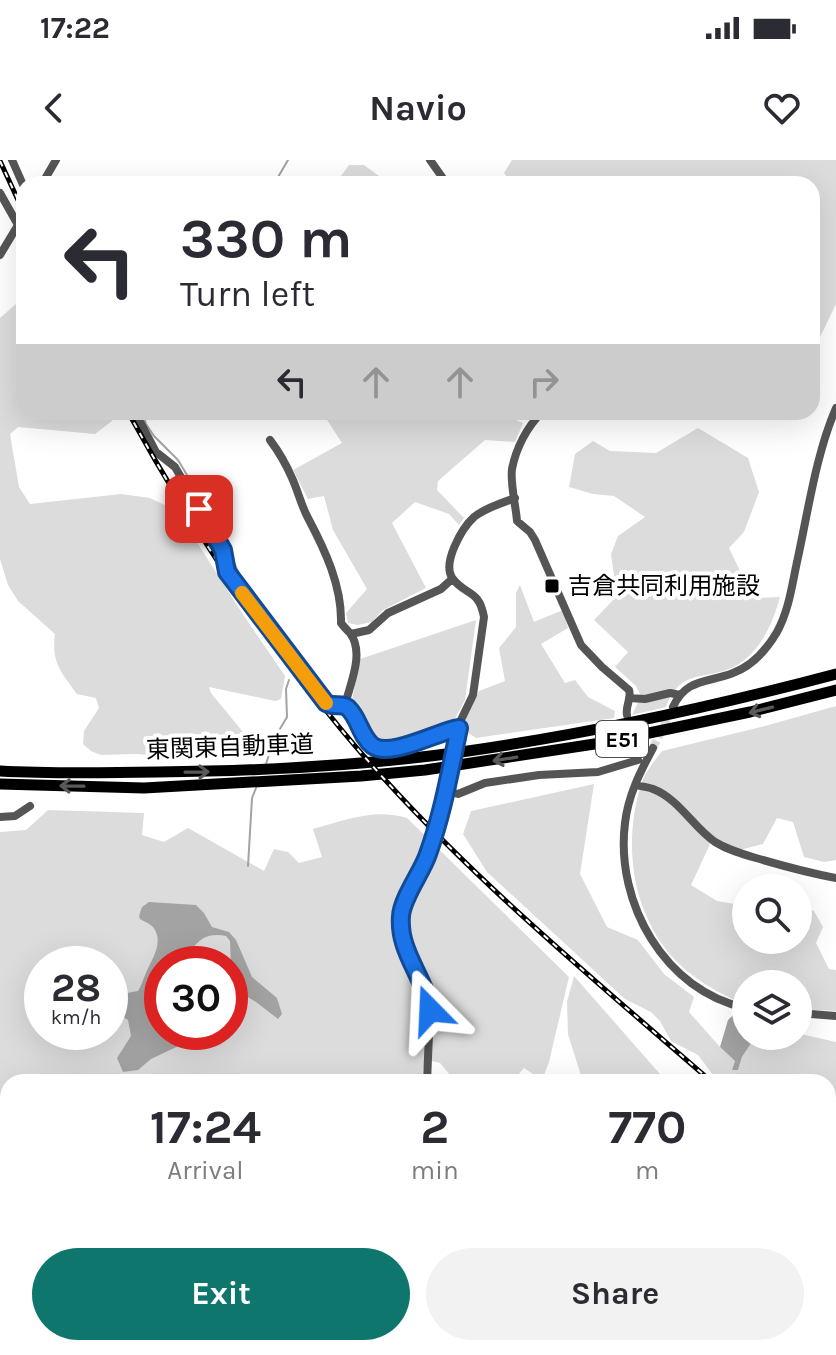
<!DOCTYPE html>
<html lang="en">
<head>
<meta charset="utf-8">
<style>
	:root { --surface:#fff; --page:#f2f2f3; --text:#2b2b33; --muted:#7c7c81; --accent:#0f766e }
	body { margin:0; font-family:Karla,"Noto Sans JP",sans-serif; background:var(--page); color:var(--text); height:100vh; display:flex; flex-direction:column; font-size:30px; white-space:nowrap }
	* { box-sizing:border-box; margin:0 }
	p { font-size:26px; color:var(--muted) }
	.icon { flex:none; width:44px; height:44px; fill:none; stroke:currentColor; stroke-width:2; stroke-linecap:round; stroke-linejoin:round }
	.map { position:relative; flex:1; overflow:hidden }
	.details { position:absolute; left:0px; top:914px; width:836px; height:282px; display:flex; flex-direction:column; background:var(--surface); border-radius:24px 24px 0 0; box-shadow:0 8px 32px #0002 }
	.details>* { flex:none }
	.guide { position:absolute; left:16px; top:16px; width:804px; height:244px; border-radius:24px; box-shadow:0 8px 32px #0002; background:#fff; color:var(--text); overflow:hidden }
	.tools { position:absolute; left:732px; top:714px; display:grid; gap:16px }
	.tools a { display:grid; place-items:center; width:80px; height:80px; border-radius:50%; background:var(--surface); box-shadow:0 8px 32px #0002; font-size:40px }
	.speed { position:absolute; left:24px; top:786px; display:flex; gap:16px; font-size:40px; font-weight:700; text-align:center }
	.speed>* { display:grid; place-content:center; width:104px; height:104px; border-radius:50%; background:var(--surface); box-shadow:0 8px 32px #0002; line-height:1 }
	.speed small { font-size:20px; font-weight:400 }
	.speed .limit { border:12px solid #d22; background:#fff; color:#111 }
	.pin { position:absolute; display:grid; place-items:center; width:68px; height:68px; color:#fff; margin:-34px; border-radius:16px; box-shadow:0 4px 12px #0006 }
	.me { position:absolute; width:88px; margin:-44px; rotate:339deg; stroke-linejoin:round; filter:drop-shadow(0 0 6px #0008) }
	.turn { display:flex; align-items:center; gap:28px; height:168px; padding:0 32px; font-size:36px }
	.turn .icon { width:104px; height:104px; stroke-width:2.5 }
	.turn b { display:block; font-size:56px; line-height:68px }
	.lanes { display:flex; align-items:center; height:76px; padding:0 32px; background:#0003; justify-content:center; gap:40px; direction:ltr }
	.lanes .off { opacity:.35 }
	.eta { display:flex; justify-content:space-evenly; align-items:center; height:136px; text-align:center }
	.eta b { font-size:48px; font-weight:700; line-height:56px }
	.action { display:flex; gap:16px; margin-top:auto; padding:16px 32px }
	.action a { flex:1; height:92px; border-radius:48px; background:var(--accent); color:#fff; font-size:32px; font-weight:700; line-height:92px; text-align:center }
	.action a+a { background:var(--page); color:var(--text) }
	.status { display:flex; justify-content:space-between; align-items:center; height:56px; padding:0 40px; background:var(--surface); direction:ltr }
	.status svg { height:22px; fill:currentColor }
	header { display:flex; justify-content:space-between; align-items:center; height:104px; padding:0 32px; background:var(--surface); font-size:36px; font-weight:700 }
	.map>svg:first-child { display:block }
</style>
</head>
<body>
<div class="status"><b>17:22</b><svg viewBox="0 0 49 12"><path d="M0 12V9h3v3zM5 12V6h3v6zM10 12V3h3v9zM15 12V0h3v12zM26 1h20v11H26zM47 4h2v5h-2z"/></svg></div>
<header><svg class="icon" aria-label="back" viewBox="0 0 24 24"><path d="M15 5l-7 7 7 7"/></svg>Navio<svg class="icon" aria-label="heart" viewBox="0 0 24 24"><path d="M12 20l-8-8c-3-5 5-10 8-4 3-6 11-1 8 4z"/></svg></header>
<div class="map">
<svg width="836" height="1195" viewBox="0 0 836 1195">
	<rect width="100%" height="100%" fill="#fff"/>
	<path fill="#dcdcdc" fill-rule="evenodd" d="M512,0H836V144L812,194V24H513L504,13Z
		M349,5H364L390,24H335Z
		M24,137V252H110L112,261L95,274L18,267L10,274L19,327L30,344L121,334L150,338L169,347L180,358L193,376L244,456L285,516L281,539L275,541L209,527L211,533L260,593L251,599H209L135,594L101,595L91,591L83,584L84,571L99,548L96,538L77,534C61,512 51,502 55,474L18,441L8,425L0,399V158Z
		M322,252H499L523,263L515,282L485,280L438,321L437,330L464,358L459,365L449,354L415,342L392,363L426,428L383,450L372,462L358,465L348,463L346,453L367,429L333,370L324,336L308,339L293,310L342,283Z
		M698,268L748,298L759,332L744,372L729,388L753,438L780,437C773,462 762,490 737,505C708,522 681,506 666,547L632,555L641,536L636,526L615,507L628,492L594,460L617,436L611,394L618,376L645,357L614,336L593,334L569,327L575,294L593,281L610,291L656,293Z
		M520,425L534,462L563,450L568,468L541,484L565,523L575,520L588,537L615,551L614,558L476,578L465,571L466,559L479,531L505,521L499,488L516,467V433Z
		M476,460L465,540L453,562L429,573L391,583L380,581L370,572L351,545L360,499Z
		M836,546V700L824,702L804,697L793,662L777,658L763,684L740,690L712,680L691,725L717,741L746,746V780H798V745L814,751L823,767L816,783L829,809L836,810V851L798,849V824H746V844H743C718,833 695,820 676,801C632,754 623,687 640,628C643,614 654,602 662,591L765,566Z
		M594,624L580,714L607,767L638,780L664,814L694,837L689,852L720,887L735,901L732,910H738L742,897L750,883L771,878L798,876V874H801L836,882V940L828,949V922H721L713,915L698,895L671,881L660,861L651,852L625,839L487,712L463,674L471,651Z
		M48,650L144,653L142,675L164,682L188,668L264,711L274,689L288,692L299,703L322,697L313,669C345,660 375,648 407,658L569,817L549,902L542,920L524,908L512,922H456L440,903L432,901L423,909L422,922H8V1188H490L495,1195H0V672L26,670ZM42,804H110V872H42ZM162,804H230V872H162Z
		M574,816L667,922H583L568,874L567,842Z
		M828,1112L836,1119V1195H745V1188H828Z"/>
	<path fill="#a3a3a3" d="M149,742L196,745L204,753L212,767L229,772L236,780L252,817L277,838L282,854L278,859L256,842L246,836L231,807L230,781L226,776C201,771 194,786 182,804H162V872H183L187,882L151,899L138,910L123,912L117,898L131,876L128,860L110,849V836L138,831C142,825 143,819 146,813C151,800 163,785 155,770C152,764 145,762 140,759L139,756L142,747Z
		M740,848L746,849V876H785L751,883L742,897L738,910H732L735,901L720,887L728,860Z"/>
	<g fill="none" stroke-linecap="round" stroke-linejoin="round">
		<path stroke="#a3a3a3" stroke-width="2" d="M274,24L288,0
			M142,252L146,264L154,276L178,300L202,340L224,380L244,425L297,497
			M266,604L274,579L287,557L286,529L289,520
			M248,706L252,638L256,628"/>
		<path stroke="#d9d9d9" stroke-width="8" stroke-dasharray="8 4" stroke-linecap="butt" d="M628,558L636,592
			M653,588L671,551"/>
		<path stroke="#555" stroke-width="8" d="M12,0L24,27
			M430,0L447,24
			M42,24L56,0
			M0,33L18,65
			M0,95L24,55
			M135,252L156,292L175,307L221,386L227,412L326,543C335,548 339,542 346,545C361,552 356,585 386,590L459,568
			M542,252C527,267 516,288 512,309C510,323 516,347 517,361L530,372L535,380L581,485L602,507L629,530C632,538 625,546 627,555
			M270,280C279,292 286,304 292,318C298,331 301,345 308,358C325,390 342,426 341,463C344,467 347,470 350,473C365,493 350,524 345,545
			M351,474L369,470L388,453L441,429L452,419
			M629,538L645,539L670,533L680,535
			M673,547C686,518 708,523 733,513C752,506 767,489 777,472C789,450 792,425 797,402C808,352 816,294 836,248
			M653,588C640,612 628,636 625,663C615,743 665,831 746,848
			M635,625C641,626 648,627 653,629C679,639 693,667 715,682C728,690 742,694 756,698C783,706 809,713 836,718
			M447,631L458,634L485,623L539,615L598,612L638,600
			M0,657L15,656L30,646
			M798,853L836,856
			M427,922L430,850L428,837L405,791L402,776L401,754L427,698L442,651L460,562L473,535L484,457C479,429 466,436 453,419C441,404 462,368 474,357C485,348 502,343 515,338
			M656,1188L666,1195"/>
		<path stroke="#000" stroke-width="11" d="M0,611C53,614 105,613 158,612C259,611 361,606 461,592C588,574 712,547 836,514
			M0,624L144,628L361,616L425,610L601,583L750,552L836,530"/>
		<g stroke="#000" stroke-width="5">
			<path id="rail" d="M0,1L24,53
				M128,252C190,365 258,468 340,568C449,700 583,810 712,922
				M828,1023L836,1030"/>
		</g>
		<use href="#rail" stroke="#fff" stroke-width="2" stroke-dasharray="6" stroke-linecap="butt"/>
	</g>
	<defs><path id="oneway-shaft" d="M-6 0H5M1.5-3L5.5 0L1.5 3" fill="none" stroke-width="1.6" stroke-linecap="round" stroke-linejoin="round" transform="scale(2)"/></defs>
	<g stroke="#595959">
		<use href="#oneway-shaft" transform="translate(761 550) rotate(166)"/>
		<use href="#oneway-shaft" transform="translate(505 599) rotate(171)"/>
		<use href="#oneway-shaft" transform="translate(197 612) rotate(-1)"/>
		<use href="#oneway-shaft" transform="translate(72 626) rotate(-179)"/>
	</g>
	<g fill="none" stroke-linecap="round" stroke-linejoin="round">
		<g stroke="#114b97" stroke-width="20">
			<path id="route" d="M199,349L223,390L227,412L326,543C335,548 343,542 349,549C359,559 361,577 373,586C391,598 439,571 459,568C450,611 443,652 428,694C422,712 402,738 401,756C398,792 425,817 430,850"/>
		</g>
		<use href="#route" stroke="#1a73e8" stroke-width="14"/>
		<path stroke="#f59e0b" stroke-width="14" d="M242,433L326,543"/>
	</g>
	<rect fill="#000" stroke="#fff" stroke-width="3" x="544" y="418" width="16" height="16" rx="4"/>
	<g text-anchor="middle" stroke-width="8" stroke-linejoin="round" paint-order="stroke">
		<rect fill="#fff" stroke="#4c4c4c" stroke-width="2" x="596" y="561" width="52" height="36" rx="6"/>
		<g font-size="22" font-weight="bold" fill="#000">
			<text x="622" y="587">E51</text>
		</g>
		<g font-size="24" fill="#000" stroke="#fff" text-anchor="start">
			<text x="568" y="434">吉倉共同利用施設</text>
		</g>
		<g font-size="24" fill="#000" stroke="#fff">
			<text transform="translate(230 587) rotate(-2)" y="8">東関東自動車道</text>
		</g>
	</g>
</svg>
<div class="tools">
<a><svg class="icon" aria-label="search" viewBox="0 0 24 24"><circle cx="10" cy="10" r="6"/><path d="M15 15l6 6"/></svg></a>
<a><svg class="icon" aria-label="layers" viewBox="0 0 24 24"><path d="M12 4l9 5-9 5-9-5zM3 14l9 5 9-5"/></svg></a>
</div>
<div class="speed"><div>28<small>km/h</small></div><div class="limit">30</div></div>
<div class="pin" style="left:199px;top:349px;background:#d93025"><svg class="icon" aria-label="arrive" viewBox="0 0 24 24"><path d="M6 21V4h12l-3 4 3 4H6"/></svg></div>
<svg class="me" style="left:430px;top:850px" viewBox="-20 -20 40 40"><path d="M0-17L14 15 0 8-14 15z" fill="#1a73e8" stroke="#fff" stroke-width="4"/></svg>
<div class="guide">
<div class="turn"><svg class="icon" aria-label="left" viewBox="0 0 24 24"><path d="M17 20v-9H6M10 6l-5 5 5 5"/></svg><div><b>330 m</b>Turn left</div></div>
<div class="lanes"><svg class="icon" aria-label="left" viewBox="0 0 24 24"><path d="M17 20v-9H6M10 6l-5 5 5 5"/></svg><svg class="icon off" aria-label="ahead" viewBox="0 0 24 24"><path d="M12 20V5M6 11l6-6 6 6"/></svg><svg class="icon off" aria-label="ahead" viewBox="0 0 24 24"><path d="M12 20V5M6 11l6-6 6 6"/></svg><svg class="icon off" aria-label="right" viewBox="0 0 24 24"><path d="M7 20v-9h11M14 6l5 5-5 5"/></svg></div>
</div>
<section class="details">
<div class="eta">
<div><b>17:24</b><p>Arrival</p></div>
<div><b>2</b><p>min</p></div>
<div><b>770</b><p>m</p></div>
</div>
<div class="action"><a>Exit</a><a>Share</a></div>
</section>
</div>
</body>
</html>
